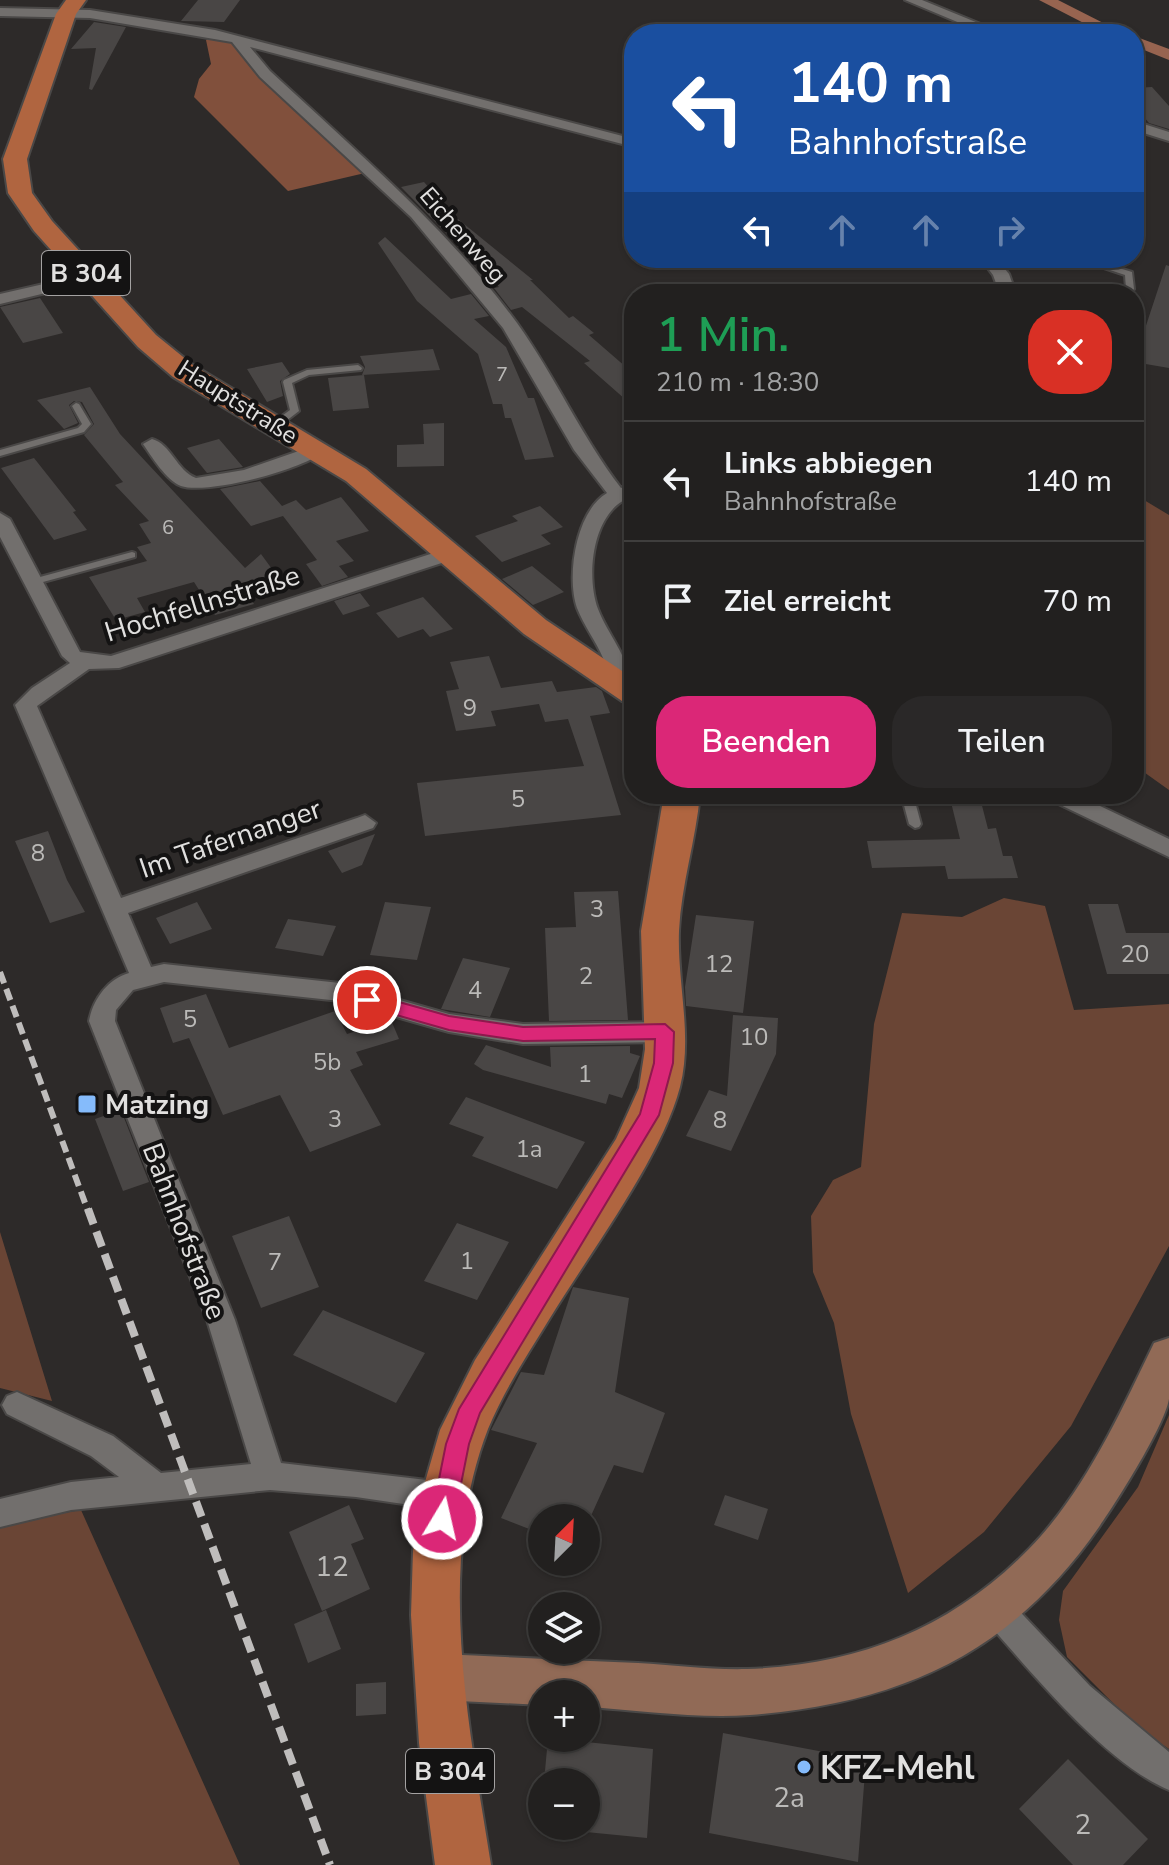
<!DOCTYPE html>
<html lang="de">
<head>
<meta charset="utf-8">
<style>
	:root { --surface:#22201f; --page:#2a2828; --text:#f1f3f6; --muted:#a2a3a4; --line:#3f3e3d; --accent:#db2777 }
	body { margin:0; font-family:"Nunito Sans",sans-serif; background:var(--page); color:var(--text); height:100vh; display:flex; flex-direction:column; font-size:30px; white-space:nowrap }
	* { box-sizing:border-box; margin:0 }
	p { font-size:26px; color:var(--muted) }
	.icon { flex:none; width:44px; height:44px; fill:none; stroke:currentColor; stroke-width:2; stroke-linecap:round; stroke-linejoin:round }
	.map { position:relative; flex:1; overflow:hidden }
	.drawer { position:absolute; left:624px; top:284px; width:520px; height:520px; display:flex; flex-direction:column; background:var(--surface); border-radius:32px; box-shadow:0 2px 6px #0004,0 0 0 2px var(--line) }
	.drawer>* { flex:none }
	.top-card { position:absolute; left:624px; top:24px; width:520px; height:244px; border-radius:32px; box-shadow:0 2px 6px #0004,0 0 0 2px var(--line); background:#1a4fa0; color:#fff; overflow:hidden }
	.needle { width:52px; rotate:24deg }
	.controls { position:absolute; left:528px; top:1504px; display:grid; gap:16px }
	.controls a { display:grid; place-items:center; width:72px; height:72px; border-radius:50%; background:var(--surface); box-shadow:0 2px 6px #0004,0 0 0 2px var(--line); font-size:40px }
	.pin { position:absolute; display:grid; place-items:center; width:68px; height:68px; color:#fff; margin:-34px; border:4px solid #fff; border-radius:50%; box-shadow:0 2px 8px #0007 }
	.me { position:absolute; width:88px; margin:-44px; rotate:9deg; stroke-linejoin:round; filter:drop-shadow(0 0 6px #0008) }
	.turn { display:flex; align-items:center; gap:28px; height:168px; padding:0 32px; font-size:36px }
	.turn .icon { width:104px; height:104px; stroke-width:2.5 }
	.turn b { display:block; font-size:56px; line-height:68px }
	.lanes { display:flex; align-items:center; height:76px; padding:0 32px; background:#0003; justify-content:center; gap:40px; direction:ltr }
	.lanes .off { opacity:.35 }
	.round { display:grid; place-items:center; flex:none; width:84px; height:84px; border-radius:32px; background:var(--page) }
	.overview { display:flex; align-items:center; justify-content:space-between; height:136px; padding:0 32px }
	h1 { font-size:48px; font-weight:600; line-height:60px; color:#1e9e55 }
	.action { display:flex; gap:16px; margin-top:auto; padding:16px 32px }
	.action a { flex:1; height:92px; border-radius:32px; background:var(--accent); color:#fff; font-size:32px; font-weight:600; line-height:92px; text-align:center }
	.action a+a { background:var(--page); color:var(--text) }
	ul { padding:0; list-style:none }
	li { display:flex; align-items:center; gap:24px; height:120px; padding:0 32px; border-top:2px solid var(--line) }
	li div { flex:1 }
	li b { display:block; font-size:30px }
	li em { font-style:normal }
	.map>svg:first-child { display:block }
</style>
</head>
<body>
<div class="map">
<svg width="1169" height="1865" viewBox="0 0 1169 1865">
	<rect width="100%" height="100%" fill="#2d2a29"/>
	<path fill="#6a4535" d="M1134,494L1169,515V790L1134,765Z
		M1004,898L1045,906L1074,1010L1169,1004V1246L1071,1426L984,1532L908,1593L851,1414L834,1323L813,1272L811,1216L833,1180L861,1167L874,1024L902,913L962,917Z
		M0,1232L52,1401L0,1388Z
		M1169,1415V1749L1138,1728L1067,1657L1059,1620L1063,1591L1138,1487Z
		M81,1510L240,1865H0V1524Z"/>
	<path fill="#81503c" d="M213,35L234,41L241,54L365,173L288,191L194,97L199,79L211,64L206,40Z"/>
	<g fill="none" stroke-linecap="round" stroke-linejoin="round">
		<path fill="#976450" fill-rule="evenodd" d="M1039,0H1058L1125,34H1105Z
			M1134,36L1169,49V60L1134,46Z"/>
	</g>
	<path fill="#494645" d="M198,0H240L224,22L181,21Z
		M94,22L126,27L92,90L89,89L96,48L71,49Z
		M1152,87L1169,106V129L1149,123L1134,105V88Z
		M424,182L453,215L533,280H530L569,318L573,316L594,333L589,335L634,374V407L584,363L590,361L522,307L511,310L494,288L499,287L401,187Z
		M385,237L451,299L471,294L489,316L474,319L506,347L528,398H534L554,457L525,460L511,418H505L502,404H493L478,354L417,301L378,243Z
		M1166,265L1169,266V368L1134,362Z
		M40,298L63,333L23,343L0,307Z
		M433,349L440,370L362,375L365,367L360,356Z
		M282,362L290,374L280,381L283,396L267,402L247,369Z
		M364,375L369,408L333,411L328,378Z
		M90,387L120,434L245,568L261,554L280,580L245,590L254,604L215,615L194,582L137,598L145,612L116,620L89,577L147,561L137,547L151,543L139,524L149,521L115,485L123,482L84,435L94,424L82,402L74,401L69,405L78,423L64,429L37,400Z
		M444,423V466L397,467V445L424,444L423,424Z
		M219,439L243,467L207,473L187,448Z
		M34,458L76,511L73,512L87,530L54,540L1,468Z
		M260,481L282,506L296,500L306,510L341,497L369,531L336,541L354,561L339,566L348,577L322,586L306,564L317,560L283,516L251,526L220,489Z
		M540,506L563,527L541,535L551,544L502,562L475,536L518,521L512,516Z
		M532,566L564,592L533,605L502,579Z
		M360,593L370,606L343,615L334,601Z
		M423,597L453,629L430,637L423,629L398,638L376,613Z
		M489,656L501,688L552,681L557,692L596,687L602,691L610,713L590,716L621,815L425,836L417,783L584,766L568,719L545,722L539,704L491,711L496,726L456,731L446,691L459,689L450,662Z
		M949,794H979L988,829L996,828L1003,856H1012L1018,878L948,879L945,866L872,868L867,841L960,839Z
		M48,831L67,880L85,912L50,923L15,841Z
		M375,834L362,865L342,873L328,851Z
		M618,891L628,1020L549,1021L545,928L576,927L574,892Z
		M197,902L212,929L170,944L156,918Z
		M385,902L431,907L417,960L370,955Z
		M1088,904H1118L1126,933H1169V974H1107Z
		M696,915L754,921L743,1013L686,1006L685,987Z
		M288,919L336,926L323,956L275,948Z
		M463,958L510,968L490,1017L441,1009Z
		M206,994L229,1048L335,1011L347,1034L391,1020L399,1039L356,1052L363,1065L350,1070L381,1125L310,1152L280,1095L223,1115L189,1038L173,1043L160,1008Z
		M733,1015L778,1018L776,1054L731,1151L686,1136L709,1090L727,1096Z
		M486,1045L551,1067L550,1047L630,1046V1053L640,1056L622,1098L609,1094L606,1104L483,1070L474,1064Z
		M466,1097L585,1142L557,1189L472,1156L484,1137L449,1124Z
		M121,1110L149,1182L123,1191L95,1119Z
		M289,1216L319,1287L261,1308L232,1236Z
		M457,1223L509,1242L477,1300L424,1281Z
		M573,1287L629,1298L615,1392L665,1413L643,1473L614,1465L590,1518H542V1534L501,1518L537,1443L491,1430L521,1372L544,1375Z
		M323,1310L425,1353L396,1403L293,1355Z
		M725,1495L768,1509L758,1540L714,1525Z
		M349,1505L364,1539L351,1544L370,1589L322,1611L289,1532Z
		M326,1610L341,1649L308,1663L294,1624Z
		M386,1682V1714L356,1716V1684Z
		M723,1733L866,1760L858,1862L709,1833Z
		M548,1738L653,1749L647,1838L586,1832V1782H544Z
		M1068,1759L1148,1839L1123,1865H1073L1019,1809Z"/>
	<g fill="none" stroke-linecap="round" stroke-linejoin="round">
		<g stroke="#4a4847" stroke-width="4">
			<path id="lane" d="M1074,258H1086L1132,272L1134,289L1130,294H1122L1126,289L1125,275Z
				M358,365L362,368L361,370L309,375L292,383L299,411L277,428H271V424L290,410L283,382L284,380L307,370Z
				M76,403L79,404L91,424L84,432L0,456V450L78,428L82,424L72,406Z
				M132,552L135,553V557L32,585L27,582L29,580Z
				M901,794H913L921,824L919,827L915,828L909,824Z"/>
		</g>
		<g stroke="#4a4847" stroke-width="4">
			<path id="street" d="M905,0H922L1005,34H986Z
				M0,8L90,10L215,30L634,139V147L250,47L270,71C356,151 447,228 517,323C555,376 581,436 621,488L634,484V496C593,507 585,574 598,609C608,635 627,654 631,683L627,688H613C607,679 608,668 603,658C596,641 584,626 577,608C566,576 576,511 607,493L574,450L503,328L411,217L260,77L232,42L90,18L0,16Z
				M1134,121L1169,132V141L1134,130Z
				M980,258H996L1009,274L1016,294H1000L993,275Z
				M48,283L56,288L54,291L0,304V294Z
				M152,439C171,444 177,471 196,478L244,470L316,445L325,450C307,469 207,495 181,486C166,480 152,457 143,444Z
				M0,513L10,519L80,652L111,656L443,550H457L460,554L457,558L119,668L89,669L37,706L121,898L357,818L365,815L376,823L373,828L128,913L151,967L164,964L340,983L449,1014L523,1024L665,1022L674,1025L678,1032L674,1039L665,1042L523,1044L449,1032L340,1001L164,982L133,990L116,1010L115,1021L235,1320L281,1463L444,1482L455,1486L459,1496L455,1506L444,1510L356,1497L270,1490L71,1510L0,1527V1499L71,1482L119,1477L91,1456L7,1414L2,1405L7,1396L17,1392L113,1436L161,1473L251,1464L207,1320L89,1021C93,999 108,979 129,973L15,705L32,688L70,663L62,656L0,537Z
				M1045,794H1075L1169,839V857L1048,799Z
				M998,1596L1009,1600L1090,1686L1169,1752V1790C1105,1763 1033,1674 987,1622L982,1611L987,1600Z"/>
		</g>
		<g stroke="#4a4847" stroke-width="4">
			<path id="secondary" d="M1169,1338C1169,1357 1169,1380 1169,1399C1164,1427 1117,1501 1099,1527C1011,1653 902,1703 750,1715C697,1719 639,1710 586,1707V1694H542V1705L438,1700L421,1693L415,1677L421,1661L438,1654C505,1657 571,1660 638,1663C674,1665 711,1670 747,1669C864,1665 962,1624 1041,1536C1090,1480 1122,1409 1154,1343Z"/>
		</g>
		<g stroke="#4a4847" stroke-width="4">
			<path id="primary" d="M66,0H86L76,14L27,159L32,193L52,221L156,335L193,365L366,469L546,620L634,679V705L622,701L524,634L346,481L173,377L138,347L34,231L8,193L3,159L56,14Z
				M664,794H700C696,840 681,885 679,931C677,983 693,1036 680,1087C661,1159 589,1254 550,1318C528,1354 504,1390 488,1429C435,1565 469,1726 491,1865H435L419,1743L411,1615L413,1551L423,1489L440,1430L475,1360L616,1139L639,1088L645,1049L641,931Z"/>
		</g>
		<use href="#lane" fill="#726f6d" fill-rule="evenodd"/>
		<use href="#street" fill="#726f6d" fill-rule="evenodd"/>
		<use href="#secondary" fill="#916a56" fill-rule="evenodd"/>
		<use href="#primary" fill="#b06540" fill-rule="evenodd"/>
		<path stroke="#bfbdbc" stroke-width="6" stroke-dasharray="12 6" stroke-linecap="butt" d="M0,972L88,1211"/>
		<path stroke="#bfbdbc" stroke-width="8" stroke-dasharray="16 8" stroke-linecap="butt" d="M88,1209L330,1865"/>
	</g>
	<path fill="#db2777" stroke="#8e194d" stroke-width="2" d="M367,993L449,1016L523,1027L665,1024L674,1032L673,1063L659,1115L480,1413L469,1444L454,1519L451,1527L442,1530L434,1527L431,1519L446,1444L459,1409L640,1114L654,1063L655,1039L523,1041L449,1030L361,1005V995Z"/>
	<g fill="#85bbfb" stroke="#141313" stroke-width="3">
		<rect x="77" y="1094" width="20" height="20" rx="4"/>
		<circle cx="804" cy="1767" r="8"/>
	</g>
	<g text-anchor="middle" stroke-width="8" stroke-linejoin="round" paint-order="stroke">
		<g font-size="20" fill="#bbbab8">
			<text x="502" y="381">7</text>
			<text x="168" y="534">6</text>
		</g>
		<g font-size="24" fill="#e1e0df" stroke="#141313">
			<text transform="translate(463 235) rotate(49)" y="8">Eichenweg</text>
			<text transform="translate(238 402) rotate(32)" y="8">Hauptstraße</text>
		</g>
		<g font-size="24" fill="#bbbab8">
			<text x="470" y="716">9</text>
			<text x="518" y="807">5</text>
			<text x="38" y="861">8</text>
			<text x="597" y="917">3</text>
			<text x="1135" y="962">20</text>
			<text x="719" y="972">12</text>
			<text x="586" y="984">2</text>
			<text x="475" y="998">4</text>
			<text x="190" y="1027">5</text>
			<text x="754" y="1045">10</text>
			<text x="327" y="1070">5b</text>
			<text x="585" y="1082">1</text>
			<text x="335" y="1127">3</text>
			<text x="720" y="1128">8</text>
			<text x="529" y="1157">1a</text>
			<text x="467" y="1269">1</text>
			<text x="275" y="1270">7</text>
		</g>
		<g fill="#141313" stroke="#a4a2a2" stroke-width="2">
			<rect x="42" y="251" width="88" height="44" rx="6"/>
			<rect x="406" y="1749" width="88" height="44" rx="6"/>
		</g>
		<g font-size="26" font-weight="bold" fill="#e1e0df">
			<text x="86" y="282">B 304</text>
			<text x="450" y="1780">B 304</text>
		</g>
		<g font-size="28" fill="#e1e0df" stroke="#141313">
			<text transform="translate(202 603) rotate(-17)" y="10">Hochfellnstraße</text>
			<text transform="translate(230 838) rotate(-19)" y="10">Im Tafernanger</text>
			<text transform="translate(185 1231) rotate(69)" y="10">Bahnhofstraße</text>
		</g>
		<g font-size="28" font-weight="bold" fill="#e1e0df" stroke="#141313" text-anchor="start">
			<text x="105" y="1114">Matzing</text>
		</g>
		<g font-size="28" fill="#bbbab8">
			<text x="332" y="1576">12</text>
			<text x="789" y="1807">2a</text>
			<text x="1083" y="1834">2</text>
		</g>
		<g font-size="34" font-weight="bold" fill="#e1e0df" stroke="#141313" text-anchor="start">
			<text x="820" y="1779">KFZ-Mehl</text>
		</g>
	</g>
</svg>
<div class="controls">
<a><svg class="needle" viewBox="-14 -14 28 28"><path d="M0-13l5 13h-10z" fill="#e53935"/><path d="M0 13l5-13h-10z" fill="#a2a3a4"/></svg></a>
<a><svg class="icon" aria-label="layers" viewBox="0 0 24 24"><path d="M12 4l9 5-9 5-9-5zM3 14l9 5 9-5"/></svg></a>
<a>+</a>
<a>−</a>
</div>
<div class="pin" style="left:367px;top:1000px;background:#d93025"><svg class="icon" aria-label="arrive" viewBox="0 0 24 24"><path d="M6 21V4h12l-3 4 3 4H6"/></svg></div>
<svg class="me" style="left:442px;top:1519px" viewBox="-20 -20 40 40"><circle r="17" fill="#db2777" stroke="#fff" stroke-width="3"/><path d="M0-11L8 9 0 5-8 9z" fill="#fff"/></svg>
<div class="top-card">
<div class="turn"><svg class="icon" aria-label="left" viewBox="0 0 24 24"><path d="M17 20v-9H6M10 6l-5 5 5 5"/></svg><div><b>140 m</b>Bahnhofstraße</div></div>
<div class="lanes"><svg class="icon" aria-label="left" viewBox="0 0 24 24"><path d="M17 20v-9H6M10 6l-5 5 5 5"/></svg><svg class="icon off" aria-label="ahead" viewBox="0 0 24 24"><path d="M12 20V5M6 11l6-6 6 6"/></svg><svg class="icon off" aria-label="ahead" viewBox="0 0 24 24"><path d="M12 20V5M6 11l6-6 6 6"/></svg><svg class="icon off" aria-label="right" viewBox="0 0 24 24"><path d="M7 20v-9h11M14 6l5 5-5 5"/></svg></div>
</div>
<section class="drawer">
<div class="overview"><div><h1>1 Min.</h1><p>210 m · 18:30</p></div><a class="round" style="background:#d93025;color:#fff"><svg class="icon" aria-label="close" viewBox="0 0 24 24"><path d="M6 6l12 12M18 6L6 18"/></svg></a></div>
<ul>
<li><svg class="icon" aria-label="left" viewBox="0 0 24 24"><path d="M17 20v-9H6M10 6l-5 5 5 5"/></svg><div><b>Links abbiegen</b><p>Bahnhofstraße</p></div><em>140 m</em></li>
<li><svg class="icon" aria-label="arrive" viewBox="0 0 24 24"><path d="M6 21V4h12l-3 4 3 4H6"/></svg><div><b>Ziel erreicht</b></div><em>70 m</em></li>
</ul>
<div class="action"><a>Beenden</a><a>Teilen</a></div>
</section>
</div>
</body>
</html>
